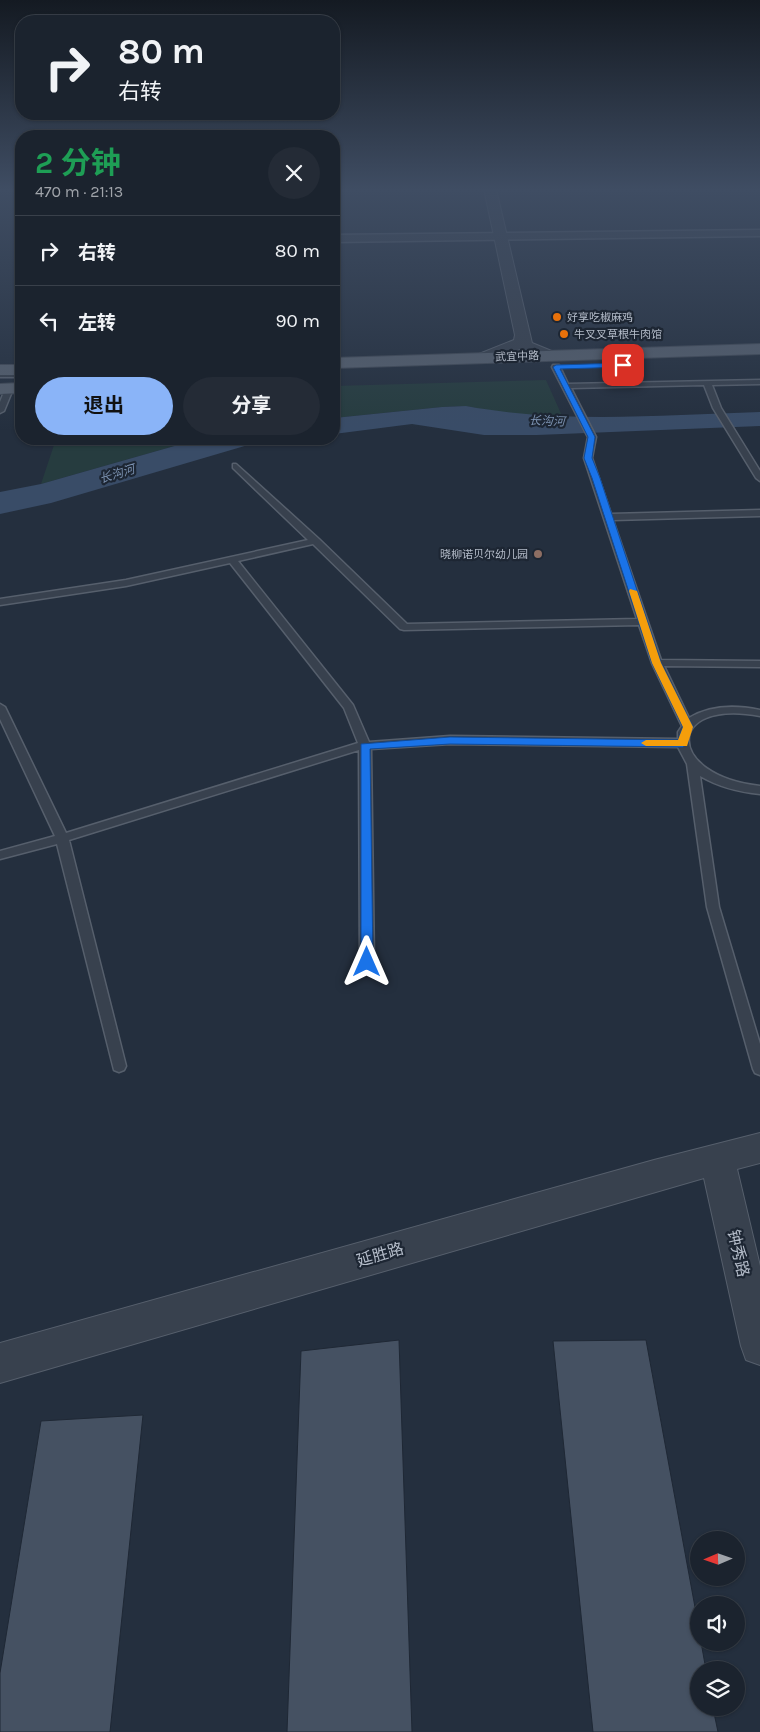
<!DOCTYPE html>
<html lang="zh">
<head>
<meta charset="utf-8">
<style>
	:root { --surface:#1b232e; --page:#242b36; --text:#f1f3f6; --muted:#a0a4aa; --line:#39404a; --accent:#8ab4f8 }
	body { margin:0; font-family:Karla,"Noto Sans SC",sans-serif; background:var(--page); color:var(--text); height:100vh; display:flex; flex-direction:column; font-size:19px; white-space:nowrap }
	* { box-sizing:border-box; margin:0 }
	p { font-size:16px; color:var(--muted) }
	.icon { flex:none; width:28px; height:28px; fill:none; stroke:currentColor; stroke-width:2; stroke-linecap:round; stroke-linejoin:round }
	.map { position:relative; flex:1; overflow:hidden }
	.details { position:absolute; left:15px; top:130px; width:325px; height:315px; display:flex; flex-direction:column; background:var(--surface); border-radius:20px; box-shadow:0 1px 4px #0004,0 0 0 1px var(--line) }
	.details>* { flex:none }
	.banner { position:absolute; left:15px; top:15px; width:325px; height:105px; border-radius:20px; box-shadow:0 1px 4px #0004,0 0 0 1px var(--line); background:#1b232e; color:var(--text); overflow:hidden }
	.needle { width:32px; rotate:268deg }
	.tools { position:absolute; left:690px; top:1531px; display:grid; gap:10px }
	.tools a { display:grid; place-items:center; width:55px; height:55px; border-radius:50%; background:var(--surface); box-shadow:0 1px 4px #0004,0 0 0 1px var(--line); font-size:25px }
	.pin { position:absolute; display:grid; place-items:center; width:42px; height:42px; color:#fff; margin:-21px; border-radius:10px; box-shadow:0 2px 8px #0006 }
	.me { position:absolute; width:55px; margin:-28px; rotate:0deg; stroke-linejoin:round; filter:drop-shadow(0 0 4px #0008) }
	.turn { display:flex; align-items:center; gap:18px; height:105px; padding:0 20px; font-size:22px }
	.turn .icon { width:65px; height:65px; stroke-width:2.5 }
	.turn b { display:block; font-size:35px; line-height:42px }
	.round { display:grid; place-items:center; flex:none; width:52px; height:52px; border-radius:26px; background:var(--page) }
	.head { display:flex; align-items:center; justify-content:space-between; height:85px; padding:0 20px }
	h1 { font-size:30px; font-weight:700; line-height:38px; color:#1e9e55 }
	.primary-button { display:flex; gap:10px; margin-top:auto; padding:10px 20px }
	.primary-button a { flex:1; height:58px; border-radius:30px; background:var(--accent); color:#111; font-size:20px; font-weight:700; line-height:58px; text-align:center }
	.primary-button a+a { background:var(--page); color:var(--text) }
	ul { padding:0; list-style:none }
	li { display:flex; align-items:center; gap:15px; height:70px; padding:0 20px; border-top:1px solid var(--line) }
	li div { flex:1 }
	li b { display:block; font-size:19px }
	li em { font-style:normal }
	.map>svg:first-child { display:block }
</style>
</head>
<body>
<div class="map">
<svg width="760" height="1732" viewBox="0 0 760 1732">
	<rect width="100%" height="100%" fill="#242f3e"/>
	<path fill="#263c3f" d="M546,380L563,418L506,414L466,406L442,407L334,418V386Z
		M56,439H199L41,484Z"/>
	<path fill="#394c67" d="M466,406C563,424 662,415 760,412V426L537,435H484L412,424L334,434V418L442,407Z
		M199,439H294L248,445L51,503L0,514V492L41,484Z"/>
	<path fill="#455162" stroke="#1f2835" d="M399,1340L412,1732H287L301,1351Z
		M646,1340L699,1629V1642H701L706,1670H699V1708H713L718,1732H593L553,1341Z
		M143,1415L110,1732H0V1673L41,1421Z"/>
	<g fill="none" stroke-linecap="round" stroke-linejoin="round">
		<g stroke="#565f6c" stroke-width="3">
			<path id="service" d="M553,365H559L568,384L760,380V384L712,385L721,408L760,471V481L756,478L713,408L704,385L571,388L596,437L592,458L611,514L760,510V516L613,520L661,660L760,661V667L664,666L689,718C710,705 737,705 760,710V716C664,698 666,776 760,786V794C739,792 719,787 700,776L719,907L760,1044V1075L755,1073L753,1069L707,907L687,764L678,747L450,744L371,749L374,962L372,966L367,967L362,966L360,962L359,750L69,840L126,1066L124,1070L119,1072L114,1070L57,844L0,859V851L55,836L0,719V704L5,707L66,833L358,743L344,708L230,563L126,586L0,605V599L126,580L308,540L233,468V464H236L319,539L407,624L637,619L584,458L588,437L552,367ZM313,544L400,629L404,630L639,625L652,663L682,726L678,732V739L450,736L369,742L353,705L238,561Z
				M0,373H21V377H0Z
				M6,387L13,389L4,411L0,413V402Z"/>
		</g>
		<g stroke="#565f6c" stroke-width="3">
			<path id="minor" d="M760,230V236L334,242V235Z"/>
		</g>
		<g stroke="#565f6c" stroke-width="2">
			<path id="tertiary" d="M484,189H496L532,343L554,352L557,355L554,358H544L520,349L485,362L479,360L477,357L479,354L514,340L515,335Z
				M760,1133V1163L737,1169L760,1266V1365L746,1360L741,1346L704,1178L0,1383V1343L654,1160Z"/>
		</g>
		<g stroke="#414a57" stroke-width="2">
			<path id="primary" d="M760,344V354L334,368V358Z
				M0,365H21V375H0Z
				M21,383V393L0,394V384Z"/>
		</g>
		<use href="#service" fill="#38414e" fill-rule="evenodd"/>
		<use href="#minor" fill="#38414e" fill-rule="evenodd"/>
		<use href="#tertiary" fill="#38414e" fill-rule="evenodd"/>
		<use href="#primary" fill="#56606e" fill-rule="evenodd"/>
	</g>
	<linearGradient id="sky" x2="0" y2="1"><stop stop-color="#141a22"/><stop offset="0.44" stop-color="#3f4d63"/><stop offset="1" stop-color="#3f4d63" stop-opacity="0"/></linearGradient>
	<rect width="760" height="431" fill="url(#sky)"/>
	<path fill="#1a73e8" stroke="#114b97" d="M623,363L625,364V367L560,369L595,437L592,458L600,478L661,663L693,727L689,734L688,743L683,747L450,744L370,749L373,962L371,965H362L361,962V744L450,737L678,740L683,727L652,663L592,478L584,458L588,437L553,367L556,365Z"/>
	<path fill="#f59e0b" d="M630,589L637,591L661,663L693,727L687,746H646L641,743L646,740H678L683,727L652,663L629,591Z"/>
	<g fill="#e8710a" stroke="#1d2633" stroke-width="2">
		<circle cx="557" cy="317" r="5"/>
		<circle cx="564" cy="334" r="5"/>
	</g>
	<circle fill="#8d6e63" stroke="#1d2633" stroke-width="2" cx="538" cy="554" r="5"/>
	<g text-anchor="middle" stroke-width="4.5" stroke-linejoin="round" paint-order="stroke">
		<g font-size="11" fill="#b4bcc9" stroke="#1d2633" text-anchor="start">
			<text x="567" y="321">好享吃椒麻鸡</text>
			<text x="574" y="338">牛叉叉草根牛肉馆</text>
			<text x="528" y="558" text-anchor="end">晓柳诺贝尔幼儿园</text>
		</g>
		<g font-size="11" fill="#b4bcc9" stroke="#1d2633">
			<text transform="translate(517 356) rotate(-2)" y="4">武宜中路</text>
		</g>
		<g font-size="12" font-style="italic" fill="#7c92b1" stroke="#1d2633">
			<text transform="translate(547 421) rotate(2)" y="4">长沟河</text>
			<text transform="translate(117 474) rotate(-17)" y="4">长沟河</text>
		</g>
		<g font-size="16" fill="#b4bcc9" stroke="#1d2633">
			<text transform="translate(739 1253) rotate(77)" y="6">钟秀路</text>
			<text transform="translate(380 1254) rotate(-16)" y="6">延胜路</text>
		</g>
	</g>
</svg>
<div class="tools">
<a><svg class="needle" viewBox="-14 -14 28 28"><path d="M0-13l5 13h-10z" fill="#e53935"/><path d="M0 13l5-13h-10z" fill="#a0a4aa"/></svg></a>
<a><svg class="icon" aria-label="sound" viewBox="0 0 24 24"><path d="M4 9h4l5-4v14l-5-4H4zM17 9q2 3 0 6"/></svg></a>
<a><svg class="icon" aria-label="layers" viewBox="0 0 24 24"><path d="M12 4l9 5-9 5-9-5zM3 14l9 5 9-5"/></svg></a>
</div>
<div class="pin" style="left:623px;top:365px;background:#d93025"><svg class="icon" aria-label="arrive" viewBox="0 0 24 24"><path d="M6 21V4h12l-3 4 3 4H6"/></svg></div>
<svg class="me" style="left:367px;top:962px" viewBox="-20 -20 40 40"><path d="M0-17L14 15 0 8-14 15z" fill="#1a73e8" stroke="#fff" stroke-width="4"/></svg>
<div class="banner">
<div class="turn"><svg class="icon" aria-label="right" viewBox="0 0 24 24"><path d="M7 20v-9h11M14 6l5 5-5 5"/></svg><div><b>80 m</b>右转</div></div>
</div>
<section class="details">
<div class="head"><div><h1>2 分钟</h1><p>470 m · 21:13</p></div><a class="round"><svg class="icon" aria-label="close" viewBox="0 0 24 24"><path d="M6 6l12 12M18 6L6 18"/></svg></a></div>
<ul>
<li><svg class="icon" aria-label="right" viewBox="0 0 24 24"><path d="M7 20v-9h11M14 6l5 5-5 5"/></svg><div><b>右转</b></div><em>80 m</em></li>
<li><svg class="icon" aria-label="left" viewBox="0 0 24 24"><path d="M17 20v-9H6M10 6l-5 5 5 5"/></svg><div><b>左转</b></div><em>90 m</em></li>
</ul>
<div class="primary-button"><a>退出</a><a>分享</a></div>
</section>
</div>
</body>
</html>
